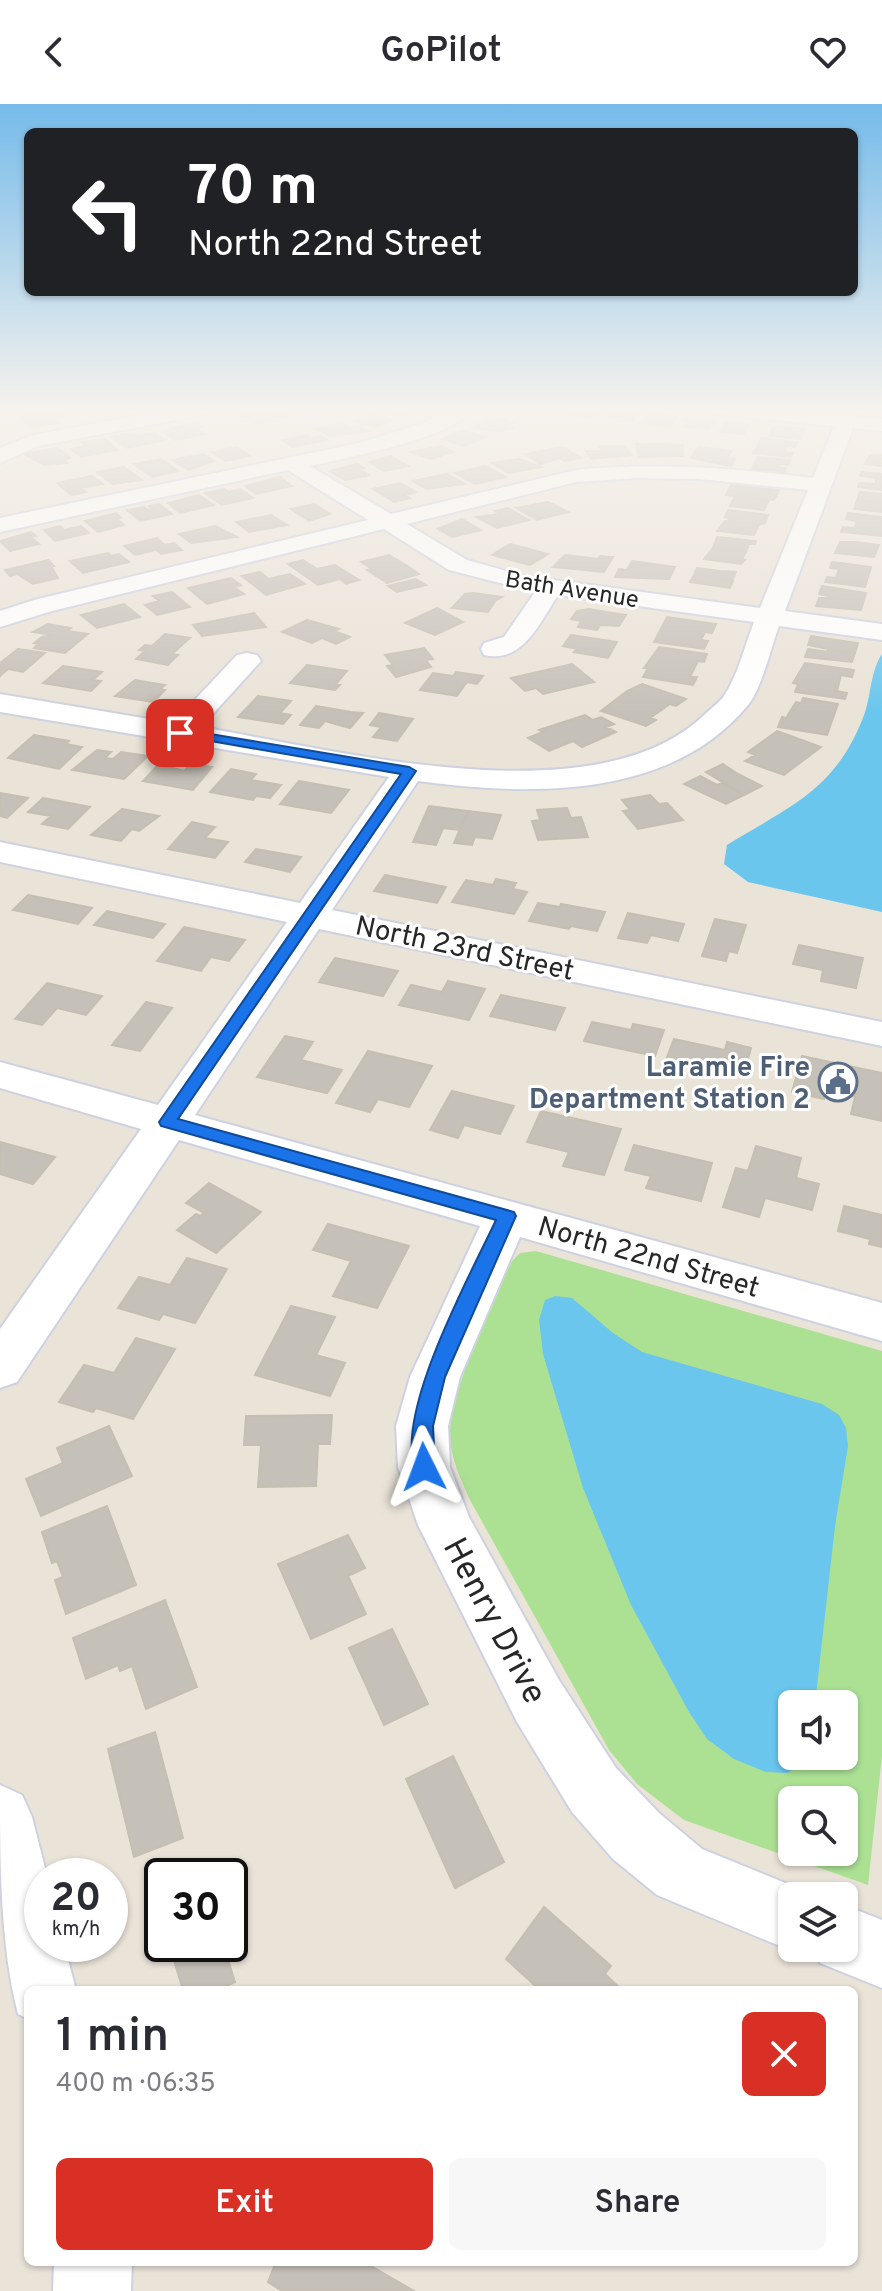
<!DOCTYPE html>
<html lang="en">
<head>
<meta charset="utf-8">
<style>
	:root { --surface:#fff; --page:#f7f7f7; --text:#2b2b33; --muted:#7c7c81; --accent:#d93025 }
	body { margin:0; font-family:Overpass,sans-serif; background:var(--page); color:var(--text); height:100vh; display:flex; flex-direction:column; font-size:30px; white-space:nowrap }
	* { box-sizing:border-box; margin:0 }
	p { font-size:26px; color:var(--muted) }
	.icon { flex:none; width:44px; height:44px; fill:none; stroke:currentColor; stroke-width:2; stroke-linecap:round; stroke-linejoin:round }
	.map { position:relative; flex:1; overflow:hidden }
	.sheet { position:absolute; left:24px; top:1882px; width:834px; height:280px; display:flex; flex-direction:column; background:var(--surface); border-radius:12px; box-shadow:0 2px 6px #0004 }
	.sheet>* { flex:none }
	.hud { position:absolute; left:24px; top:24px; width:834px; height:168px; border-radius:12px; box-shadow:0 2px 6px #0004; background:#202124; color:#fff; overflow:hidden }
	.tools { position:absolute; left:778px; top:1586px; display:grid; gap:16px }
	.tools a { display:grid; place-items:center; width:80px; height:80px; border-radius:12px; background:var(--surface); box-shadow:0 2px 6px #0004; font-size:40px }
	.speed { position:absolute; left:24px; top:1754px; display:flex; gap:16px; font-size:40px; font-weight:700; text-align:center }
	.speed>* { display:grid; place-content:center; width:104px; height:104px; border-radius:50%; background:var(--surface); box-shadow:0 2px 6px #0004; line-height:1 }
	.speed small { font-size:20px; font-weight:400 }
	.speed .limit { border:4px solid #111; border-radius:12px; background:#fff; color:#111 }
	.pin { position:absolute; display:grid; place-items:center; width:68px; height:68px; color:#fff; margin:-34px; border-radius:16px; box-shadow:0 4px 12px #0006 }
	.me { position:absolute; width:88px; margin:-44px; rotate:357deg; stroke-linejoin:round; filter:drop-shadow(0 0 6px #0008) }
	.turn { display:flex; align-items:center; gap:28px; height:168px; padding:0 32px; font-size:36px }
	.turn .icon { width:104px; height:104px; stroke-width:2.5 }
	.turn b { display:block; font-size:56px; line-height:68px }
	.round { display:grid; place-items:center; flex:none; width:84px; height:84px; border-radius:12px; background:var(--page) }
	.head { display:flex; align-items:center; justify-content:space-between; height:136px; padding:0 32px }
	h1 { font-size:48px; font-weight:600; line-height:60px }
	.cta { display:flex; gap:16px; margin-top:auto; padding:16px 32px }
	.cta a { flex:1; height:92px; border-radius:12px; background:var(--accent); color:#fff; font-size:32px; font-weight:600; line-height:92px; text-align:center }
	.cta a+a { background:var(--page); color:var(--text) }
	header { display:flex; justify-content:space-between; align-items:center; height:104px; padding:0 32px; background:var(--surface); font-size:36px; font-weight:600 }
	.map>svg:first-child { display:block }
</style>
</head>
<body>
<header><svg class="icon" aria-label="back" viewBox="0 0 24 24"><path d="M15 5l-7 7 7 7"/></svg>GoPilot<svg class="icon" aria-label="heart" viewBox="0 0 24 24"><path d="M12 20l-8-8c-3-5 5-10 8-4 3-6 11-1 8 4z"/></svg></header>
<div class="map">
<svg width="882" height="2187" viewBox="0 0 882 2187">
	<rect width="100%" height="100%" fill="#eae3d8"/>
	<path fill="#ace194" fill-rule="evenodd" d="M536,1147L882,1247V1652L868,1781L684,1716L637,1680L609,1646L470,1396C460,1373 449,1352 450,1326C452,1282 493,1201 511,1158L520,1149ZM792,1600H844V1652H792ZM792,1696H844V1748H792Z"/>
	<path fill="#6ac6ed" d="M882,550V808L748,778L724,760L727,741C790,702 834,687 863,614C871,595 870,567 882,550Z
		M555,1192L572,1194L613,1229L642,1248L822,1300L839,1311L846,1324L848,1342L835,1422L815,1600H792V1652H807L804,1659L787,1669L766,1668L734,1655L707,1635L689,1608L631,1501L583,1384L543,1250L539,1216L545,1196Z"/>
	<path fill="#c5c0b8" stroke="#c5bfb2" stroke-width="2" d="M57,304L68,312L53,316L58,319L32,323L20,313L27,312L23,309Z
		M391,304H424L426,305L402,312L383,308Z
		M571,304H591L604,305L594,314L565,311Z
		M612,305L632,307L630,309L637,310L632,317L609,313Z
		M258,306H278L289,312L255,320L238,310Z
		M371,309L393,316L377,323L356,317L369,313L364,311Z
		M647,311H661L677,313L670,323L640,319Z
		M489,313L507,316L504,318L513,319L508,323L514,324L502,327L472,324Z
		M684,313L704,315L715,317L709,325L685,323L689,318L681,317Z
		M196,318L204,323L197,325L206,330L175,336L162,327Z
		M726,318L749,321L744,330L720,328Z
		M342,319L351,323L357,322L368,327L331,332L316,325Z
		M774,322L804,325L803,328L792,330L802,331L800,335L769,332Z
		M462,326L486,333L464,342L442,335Z
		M133,329L138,332L155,329L165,336L127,344L111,333Z
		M307,331L311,334L321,332L328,336L292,343L282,336Z
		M761,334L797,338L795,343L787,342L785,348L793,349L791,353L753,349Z
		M105,335L117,346L81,353L71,345L86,342L81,338Z
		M636,340L683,341V352L639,353Z
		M442,342L453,348L431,355L410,348Z
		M599,342H624L632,351L591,355L586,347H602Z
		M237,343L250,352L225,357L212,348Z
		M698,343L732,347L727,354L735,355L731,362L691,354Z
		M57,344L70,354L64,356L67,359L44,361L24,350Z
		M557,344H564L581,354L564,357L560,354L540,360L525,350Z
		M203,350L214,357L188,366L173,356Z
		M870,351H882V362L865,360Z
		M391,352L408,362L384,367L369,358Z
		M758,353L790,356L788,361L778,360L777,363L786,364L784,369L752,365Z
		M161,355L178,367L152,373L134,360Z
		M519,355L541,363L509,369L492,359Z
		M357,360L364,364L359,365L369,371L345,376L330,367Z
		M485,362L506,373L475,380L455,369Z
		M124,363L142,376L112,380L97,368Z
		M862,368L882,370V386L858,383L859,379L875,380L877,374L860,372Z
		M446,370L465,380L426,385L413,377Z
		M92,372L103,380L80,384L86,388L71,391L57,379Z
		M280,373L292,382L256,390L245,382Z
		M400,379L416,388L405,391L410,394L394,398L373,385Z
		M731,381L779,386L774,396L726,391Z
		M225,385L229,388L240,385L253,394L222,401L205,389Z
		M860,388L882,390V399L857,396Z
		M199,391L214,401L180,409L168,399Z
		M735,392L769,396L764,406L730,402Z
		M857,396L882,399V408L854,405Z
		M548,398L568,408L537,416L516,404Z
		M159,400L172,410L140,417L127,406L144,403L148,406L153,405L149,402Z
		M314,400L330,410L309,417L291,405Z
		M508,404L529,416L497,424L476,413L500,410L495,407Z
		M728,406L768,411L765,419L759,421L728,417L729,414L725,413Z
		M116,409L121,414L117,415L124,421L98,428L85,417Z
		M848,409L882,413L881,432L841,428L843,423L855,424L857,417L846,415Z
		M271,411L287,421L249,428L236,418Z
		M462,415L481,426L452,433L438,425Z
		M725,417H728L759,421L754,431L717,427Z
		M60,422L64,426L81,422L89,429L55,437L44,426Z
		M215,422L237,433L191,439L179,430Z
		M31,428L36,432L31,433L39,440L10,447L0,437Z
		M717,433L756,437L755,440H749L746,448L713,444Z
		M157,434L165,441L174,439L182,446L161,450L156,446L135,451L124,442Z
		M840,438H857L879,441L874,453L835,449Z
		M510,440L548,450L530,461L492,451Z
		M713,444L746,448L742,455L745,456L741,460L704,455Z
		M108,449L111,452L119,450L129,458L83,469L70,457Z
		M389,451L404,460L398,462L406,461L419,470L387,479L367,466L372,465L361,458Z
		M565,451L598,455L600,452L613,453L604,468L553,463Z
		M48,456L54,462H51L58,474L33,480L17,470L10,472L5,466Z
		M303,456L317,465L335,461L359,476L346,480L340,475L318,481L288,460Z
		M632,457L675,463L669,475L615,473L619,465L627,466Z
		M832,458L871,463L865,483L825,478L827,473L836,474L839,465L830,464Z
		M697,464L720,467L736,468L733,475L694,471Z
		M260,468L269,475L290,470L305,480L266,491L242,472Z
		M694,471L717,474L733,477L730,484L690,478Z
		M231,474L241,481L234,483L244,490L207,500L188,484Z
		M416,475L426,481L397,488L388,482Z
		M822,482L866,489L861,506L816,502L819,494H838L819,490Z
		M172,488L190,503L157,511L145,501L159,497L153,492Z
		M473,489L502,493L496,496L488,508L452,504L465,490Z
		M124,500L140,513L97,524L81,511Z
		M437,504L463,518L435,531L405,519Z
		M589,505L606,508L626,511L619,522L600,521L597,526L578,523L581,517L571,515L577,507Z
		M254,509L266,523L202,532L193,521Z
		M667,513L716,520L712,529L705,528L701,536L708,537L704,545L654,538Z
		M307,516L339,525L334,527L350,533L336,540L322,534L312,539L282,528Z
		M48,520L71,524L67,527L88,530L65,549L34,544L38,540L34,539L42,533L53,531L33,528Z
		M165,530L190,534L172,550L178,551L168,561L136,555L145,547L139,546L145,541L152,542Z
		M571,531L617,538L608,554L574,548L577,545L563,542Z
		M811,532L830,535L858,539L855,549L828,545L808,541Z
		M659,543L707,550L704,558L698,557L690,573H697L693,581L643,573L648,564H644Z
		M424,544L433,555L426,556L431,563L396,573L387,562L393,561L385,551Z
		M18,545L45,549L23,568L8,565L0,572V559Z
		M808,545L828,548V545L855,549L852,558L805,553Z
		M805,559L854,566L852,573L841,571L837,587L847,589L845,595L795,588L798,580L793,579Z
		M572,560L594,578L543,590L536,584L525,587L511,574Z
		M307,561L347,567L335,581H340L335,586L290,579Z
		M63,562L102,568L93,576L101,577L91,587L43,579Z
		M456,568L483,572L477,580L467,578L457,592L420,586L433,569L453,572Z
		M135,576L165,581L160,585L165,586L153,598L115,592Z
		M642,580L686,595L676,602L670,600L650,614L656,616L646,622L601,607L627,587Z
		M258,592L291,597L280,609L291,611L283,620L238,613Z
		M803,594L838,600L827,631L778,623L782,613L786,614L796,598L801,599Z
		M316,602L351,608L363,609L350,624L325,617L319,624L300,621Z
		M379,609L413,615L397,637L373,633L381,623L370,621Z
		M585,611L593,616L601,613L614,620L606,623L616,628L582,643L573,637L549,647L528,634L543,628L539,626Z
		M777,627L821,643L784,671L745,657L755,651L748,648Z
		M34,631L69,637L66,640L82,643L59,665L8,654Z
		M97,646L111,648L105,654L113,655L121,648L148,652L124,675L72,666Z
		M159,660L184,667L191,660L212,663L193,686L143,677Z
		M723,660L738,670L762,682L744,691L706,668Z
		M231,665L256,670L251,676L281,681L270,694L256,692L253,696L210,688Z
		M700,672L717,681L722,679L744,691L726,700L684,680Z
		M299,677L349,686L331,709L280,700Z
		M0,689L28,694L7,714L0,712Z
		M650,691L659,700L667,699L683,716L638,725L623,707L630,706L622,696Z
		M43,694L90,703L68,725L42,720L51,712L28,708Z
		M429,702L468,707L460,726L443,724L436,741L413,738Z
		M567,704L571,714L581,713L588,733L538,736L532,717L540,716L537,706Z
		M122,705L159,712L139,727L132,725L121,737L91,731Z
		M468,707L501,711L492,735L475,733L472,741L454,739Z
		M192,718L215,723L205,734L228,738L215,754L168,745Z
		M256,745L301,753L290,768L245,758Z
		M385,771L446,783L437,799L374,787Z
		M496,775L516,779L513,785L527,788L514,810L452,798L466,776L493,781Z
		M28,791L92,804L78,820L13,806Z
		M538,799L560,803L561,800L605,808L597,827L571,822L569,825L529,817Z
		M107,807L165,820L153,834L94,821Z
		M628,809L684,820L678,837L651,831L647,839L618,834Z
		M715,815L746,821L737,849L729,847L726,857L702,852Z
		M184,823L245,836L229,857L211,853L201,867L157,857Z
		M799,841L863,854L856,884L821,877L823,866L793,860Z
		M335,854L398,867L383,892L319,878Z
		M448,877L485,885L469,916L399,901L411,881L442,888Z
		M47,879L102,892L86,911L57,904L42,921L15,915Z
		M501,891L565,904L555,926L490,912Z
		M146,898L172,904L140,947L112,941Z
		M592,918L631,926L633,920L664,926L655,952L584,937Z
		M285,932L313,938L301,956L342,966L327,989L257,973Z
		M674,935L725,946L727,938L751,944L743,973L666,956Z
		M368,947L432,962L409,1003L378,995L370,1008L336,999Z
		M802,952L882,969V1017L851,1010L855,993L826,986L824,995L792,988Z
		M452,987L514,1002L500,1030L464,1021L458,1034L430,1026Z
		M541,1007L621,1025L604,1071L563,1062L569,1048L527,1038Z
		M0,1038L55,1053L33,1080L0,1070Z
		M634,1041L712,1059L701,1097L646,1084L651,1072L625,1066Z
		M756,1042L801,1054L796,1074L819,1080L812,1106L765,1094L759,1113L723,1103L736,1064L748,1067Z
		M209,1079L261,1108L216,1149L177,1126L196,1110L200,1112L204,1109L186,1099Z
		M844,1102L882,1111V1143L869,1140L870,1135L838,1127Z
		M328,1120L409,1142L377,1204L333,1192L351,1157L313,1146Z
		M187,1154L227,1165L195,1219L163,1210L159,1216L118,1204L139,1173L170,1181Z
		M291,1202L335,1213L316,1251L345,1259L330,1292L255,1271Z
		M136,1234L175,1245L133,1315L96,1304L93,1308L59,1298L84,1261L114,1269Z
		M332,1311L330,1340H318L316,1382L258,1383L261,1341H244L246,1312Z
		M109,1322L132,1372L41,1412L26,1375L63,1359L57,1344Z
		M107,1402L136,1481L66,1510L55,1476L63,1473L57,1457L52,1459L42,1428Z
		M348,1431L365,1464L348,1472L366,1510L311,1535L278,1460Z
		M165,1496L197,1583L146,1605L132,1562L120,1567L118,1561L86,1575L73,1534Z
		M392,1525L428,1600L384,1621L349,1544Z
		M155,1628L183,1734L134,1753L108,1645Z
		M453,1652L504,1758L455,1784L406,1675Z
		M162,1781V1816L153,1786Z
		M544,1803L611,1862L605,1870L622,1886H540L506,1855Z
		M169,1840H223L235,1878L218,1886H183Z
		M276,2158H364L414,2187H282L268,2178Z"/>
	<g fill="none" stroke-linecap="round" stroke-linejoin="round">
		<g stroke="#ced1e0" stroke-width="4">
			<path id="minor" d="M178,304H219L209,310L38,342L0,359V344L33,331Z
				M451,304H476C450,335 350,353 310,362L391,410L576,366C656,358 734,364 813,374L834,322L717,310L707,304H774L882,315V327L853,324L785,507L882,520V536L779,522C771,543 762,584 748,601C670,696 529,692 418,677L332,806L882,918V942L319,825L195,1011L882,1199V1237L520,1133L460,1273L448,1322L450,1363L469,1413L559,1576L616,1664L659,1709L702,1745L815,1791L792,1792V1844H800L792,1847L657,1791L613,1755L572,1708L517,1618L418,1421L398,1363L396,1322L410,1273L480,1122L179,1036L17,1278L0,1284V1225L141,1025L0,984V958L158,1001L287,818L0,758V738L300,799L389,673L0,608V590L173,619L237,551L247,549L257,551L261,557L201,623C336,646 593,714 702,613C709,606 719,599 724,592C738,571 745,541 754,518L558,491C540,518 523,560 484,551L481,545L484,539L504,533L535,488L449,466L384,425L52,507L0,523V507L34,496L368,416L288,366L0,428V414L359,339L421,320ZM638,374L699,375L808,386L760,504L524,472L467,456L407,420L576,378Z
				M0,1681L22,1691L32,1713L47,1772H42V1840H64L76,1886H28V1915L18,1910C0,1840 0,1757 0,1681Z
				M844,1801L882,1816V1884L820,1859L814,1844H844Z
				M54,2158H132L131,2187H53Z"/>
		</g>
		<use href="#minor" fill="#fff" fill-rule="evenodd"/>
	</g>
	<linearGradient id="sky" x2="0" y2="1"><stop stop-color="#75bbea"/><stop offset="0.5" stop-color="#f6f2ed"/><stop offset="1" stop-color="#f6f2ed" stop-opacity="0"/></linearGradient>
	<rect width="882" height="610" fill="url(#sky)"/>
	<path fill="#1a73e8" stroke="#114b97" stroke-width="2" d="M180,625L409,663L416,667L178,1015L514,1108L516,1112L445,1273L433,1322L435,1363L432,1370L424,1372L417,1370C390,1315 471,1170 496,1116L161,1022L159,1018L401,670L176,631V626Z"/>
	<defs>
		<g id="civic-ring" transform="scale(2)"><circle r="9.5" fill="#fff" stroke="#5c6f8a" stroke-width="1.5"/><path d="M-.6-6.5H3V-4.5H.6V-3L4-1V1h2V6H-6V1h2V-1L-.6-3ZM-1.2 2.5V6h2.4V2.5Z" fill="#5c6f8a"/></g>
	</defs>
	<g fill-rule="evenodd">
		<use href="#civic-ring" x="838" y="978"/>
	</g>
	<g text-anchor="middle" stroke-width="6" stroke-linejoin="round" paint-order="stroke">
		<g font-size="24" fill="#272727" stroke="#fff">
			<text transform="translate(572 485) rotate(9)" y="8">Bath Avenue</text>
		</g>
		<g font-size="28" fill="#272727" stroke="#fff">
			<text transform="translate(465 843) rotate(12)" y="10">North 23rd Street</text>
			<text transform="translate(649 1152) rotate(16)" y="10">North 22nd Street</text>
		</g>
		<g font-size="28" font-weight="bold" fill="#4e5e75" stroke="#fff" text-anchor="end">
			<text x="810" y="972">Laramie Fire<tspan x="810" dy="32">Department Station 2</tspan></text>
		</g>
		<g font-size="34" fill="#272727" stroke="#fff">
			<text transform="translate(496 1516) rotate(62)" y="12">Henry Drive</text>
		</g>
	</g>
</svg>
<div class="tools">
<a><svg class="icon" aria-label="sound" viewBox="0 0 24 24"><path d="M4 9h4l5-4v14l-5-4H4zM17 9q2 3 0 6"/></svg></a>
<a><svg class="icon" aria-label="search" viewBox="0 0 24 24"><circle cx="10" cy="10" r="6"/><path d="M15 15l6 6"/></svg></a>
<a><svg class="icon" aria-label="layers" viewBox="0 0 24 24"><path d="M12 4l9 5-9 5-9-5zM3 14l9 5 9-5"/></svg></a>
</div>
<div class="speed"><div>20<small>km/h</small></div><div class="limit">30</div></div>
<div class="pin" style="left:180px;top:629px;background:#d93025"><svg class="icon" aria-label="arrive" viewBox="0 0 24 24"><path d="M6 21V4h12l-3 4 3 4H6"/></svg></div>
<svg class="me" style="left:424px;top:1363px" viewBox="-20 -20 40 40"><path d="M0-17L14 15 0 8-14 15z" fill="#1a73e8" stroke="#fff" stroke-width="4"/></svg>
<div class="hud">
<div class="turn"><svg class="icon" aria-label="left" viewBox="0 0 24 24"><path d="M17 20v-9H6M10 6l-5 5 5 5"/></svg><div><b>70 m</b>North 22nd Street</div></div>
</div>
<section class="sheet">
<div class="head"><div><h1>1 min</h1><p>400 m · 06:35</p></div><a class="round" style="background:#d93025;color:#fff"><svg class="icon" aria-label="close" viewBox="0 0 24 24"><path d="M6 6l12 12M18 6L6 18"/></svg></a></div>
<div class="cta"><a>Exit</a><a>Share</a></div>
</section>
</div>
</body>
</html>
